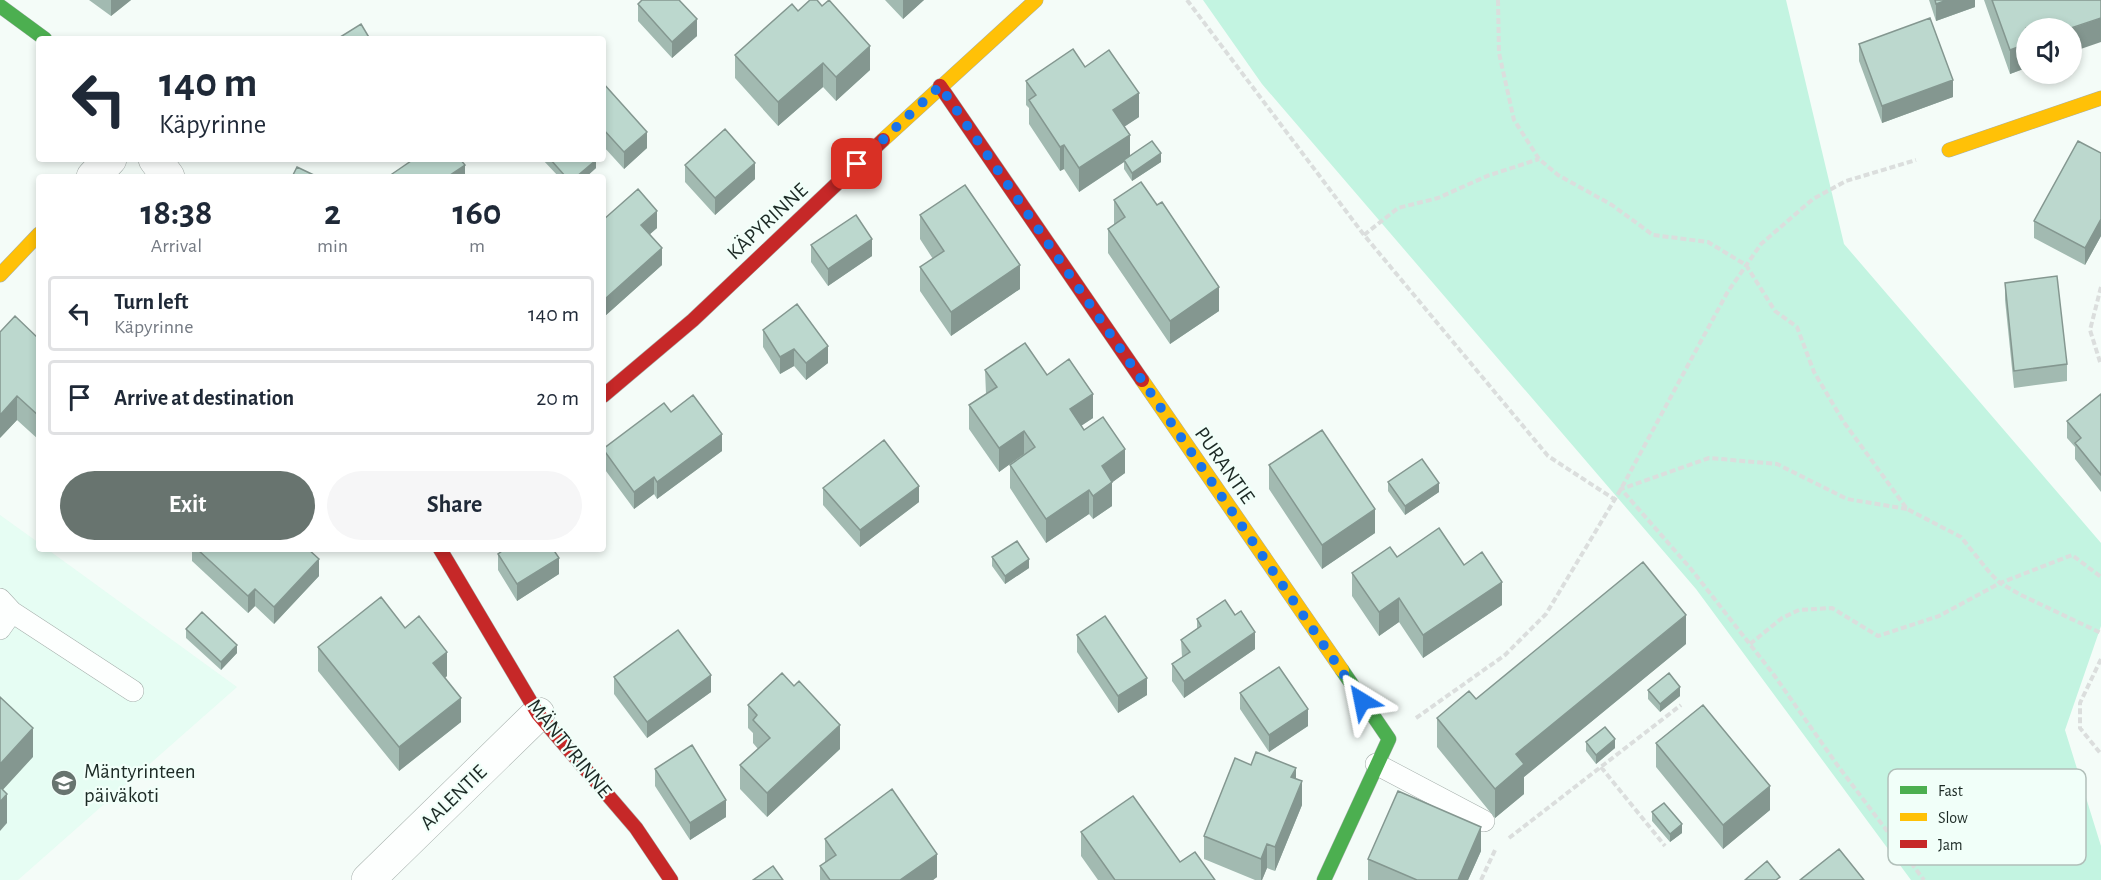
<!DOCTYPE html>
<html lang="en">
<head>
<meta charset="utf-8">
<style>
	:root { --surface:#fff; --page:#f6f6f7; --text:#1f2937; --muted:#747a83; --line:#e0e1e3; --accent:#68746f }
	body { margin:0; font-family:"Alegreya Sans",sans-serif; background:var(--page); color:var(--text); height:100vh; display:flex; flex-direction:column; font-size:22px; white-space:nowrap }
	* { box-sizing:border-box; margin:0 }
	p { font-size:20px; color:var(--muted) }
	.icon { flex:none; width:33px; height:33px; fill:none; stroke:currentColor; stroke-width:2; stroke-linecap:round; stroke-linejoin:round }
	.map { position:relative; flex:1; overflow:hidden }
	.drawer { position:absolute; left:36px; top:174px; width:570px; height:378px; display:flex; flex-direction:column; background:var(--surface); border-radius:6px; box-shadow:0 3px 9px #0003 }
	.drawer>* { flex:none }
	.banner { position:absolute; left:36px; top:36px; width:570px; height:126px; border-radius:6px; box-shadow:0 3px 9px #0003; background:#fff; color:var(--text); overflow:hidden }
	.buttons { position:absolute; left:2016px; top:18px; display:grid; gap:12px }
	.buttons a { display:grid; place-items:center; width:66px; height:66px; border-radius:50%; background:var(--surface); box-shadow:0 3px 9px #0003; font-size:30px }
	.pin { position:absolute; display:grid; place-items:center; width:51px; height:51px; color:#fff; margin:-26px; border-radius:12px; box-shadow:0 3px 9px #0006 }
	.me { position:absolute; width:66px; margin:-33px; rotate:325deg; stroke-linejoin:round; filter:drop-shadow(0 0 4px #0008) }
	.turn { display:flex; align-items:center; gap:21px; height:126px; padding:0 24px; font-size:27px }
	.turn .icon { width:78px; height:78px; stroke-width:2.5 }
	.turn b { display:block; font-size:42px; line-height:51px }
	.eta { display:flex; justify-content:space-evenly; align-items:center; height:102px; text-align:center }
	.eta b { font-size:36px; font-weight:600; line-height:42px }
	.primary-button { display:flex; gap:12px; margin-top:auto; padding:12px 24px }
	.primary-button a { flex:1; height:69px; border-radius:36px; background:var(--accent); color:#fff; font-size:24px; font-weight:600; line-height:69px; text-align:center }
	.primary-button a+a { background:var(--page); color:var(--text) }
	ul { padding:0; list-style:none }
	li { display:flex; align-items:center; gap:18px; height:75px; margin:0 12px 9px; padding:0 12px; border:3px solid var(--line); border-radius:6px }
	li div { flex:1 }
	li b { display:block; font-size:22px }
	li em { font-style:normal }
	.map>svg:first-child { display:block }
</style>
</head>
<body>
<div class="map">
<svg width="2101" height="880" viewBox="0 0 2101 880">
	<rect width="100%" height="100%" fill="#f4fcf8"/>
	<path fill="#e6fdf3" d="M0,515L39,543V549H47L237,687L18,880H0Z"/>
	<path fill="#c3f4e1" d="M1203,0H1786L1844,244L2101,543V626L2065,730L2101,846V880H1911L1696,589L1262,84Z"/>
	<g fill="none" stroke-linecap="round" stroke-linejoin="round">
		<g stroke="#a6b0ac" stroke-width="22">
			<path id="lane" d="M0,599L12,612L133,691
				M0,629L12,612
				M1376,764L1484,821"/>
		</g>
		<g stroke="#a6b0ac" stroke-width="34">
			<path id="street" d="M155,159L168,177
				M93,177L110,159
				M368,880L538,714"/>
		</g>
		<g stroke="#a6b0ac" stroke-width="15">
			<path id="fast" d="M0,6L45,39
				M1324,880L1389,739L1342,670"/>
		</g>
		<g stroke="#a6b0ac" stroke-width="15">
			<path id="slow" d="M883,140L1036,0
				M1949,150L2101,98
				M0,275L39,234
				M1142,380L1342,670"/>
		</g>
		<g stroke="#a6b0ac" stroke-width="15">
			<path id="jam" d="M940,86L1142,380
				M603,396L693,320L883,140
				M440,549L538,714L636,828L671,880"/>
		</g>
		<path stroke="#dbdedd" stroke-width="4" stroke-dasharray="6 3" stroke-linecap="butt" d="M1187,0L1364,235L1548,456L1614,499
			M1498,0L1499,53L1514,120L1539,159L1558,175L1612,205L1653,235L1708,242L1746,265L1775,311L1797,327L1814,372L1843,421L1907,509L1961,537L1990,573L2000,583L2021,595L2101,633
			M1364,235L1398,208L1438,198L1487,176L1539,159
			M2101,287L2090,330L2101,365
			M1907,509L1847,499L1777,464L1709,458L1621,489L1691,569L1774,675L1838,766L1924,880
			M1750,644L1782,618L1799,610L1832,608L1878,636L1939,616L2000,583L2072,555L2101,577
			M2101,659L2080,703V728L2101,754
			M1416,718L1505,655L1546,614L1621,489L1727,293L1761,244L1813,199L1846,181L1916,160
			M1601,767L1665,846
			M1509,838L1681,705
			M1481,880L1496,848"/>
		<use href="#lane" stroke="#fdfffe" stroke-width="21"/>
		<use href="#street" stroke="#fdfffe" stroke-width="33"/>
		<use href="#fast" stroke="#4caf50" stroke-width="14"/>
		<use href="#slow" stroke="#ffc107" stroke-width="14"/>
		<use href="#jam" stroke="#c62828" stroke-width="14"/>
	</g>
	<path fill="#a2bab1" d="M89,0H131L111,16Z
		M885,0H924L903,19Z
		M1929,0H1975V7L1936,21Z
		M1984,0H2101L2026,28V68L2010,74Z
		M638,4L697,36L672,58L638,21Z
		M798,11L870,70L836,101L823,87L778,126L735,78V55Z
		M1859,44L1953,97L1882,123L1859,61Z
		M1085,67L1139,117L1124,127L1130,156L1161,162L1132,181L1124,169V162L1079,192L1064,169L1060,171L1029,124V108L1026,105V81Z
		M603,83L647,148L624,169L603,146Z
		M2101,153V236L2085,265L2034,238V221Z
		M542,159H595L596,168L586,177H559Z
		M685,165L755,179L715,215L685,182Z
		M1114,200L1157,205L1219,311L1170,344L1108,253V229L1114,225Z
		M920,215L1020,289L951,336L920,291V267L933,259L920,239Z
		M603,220L657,228L650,234L662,265L605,316L603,313Z
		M811,245L872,256L828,286L811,262Z
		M39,274V299H38Z
		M2005,283L2067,364V381L2014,388L2005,300Z
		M763,330L828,363L806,380L794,366L780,374L763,347Z
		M39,339V440L17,420L0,438Z
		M985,370L1047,375L1093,418L1081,426L1084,430L1125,473L1112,482V506L1093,519L1089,514L1046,543L1010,488V465L1024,454L999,472L969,429V405L986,394Z
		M2101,394V492L2075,459V447L2067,438V421Z
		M671,412L722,451L657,499L654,494L634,509L603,467V449Z
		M1269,465L1375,533L1322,569L1269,489Z
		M1388,482L1439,492L1405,515L1388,491Z
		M823,488L919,502L860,547L823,505Z
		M192,549H308L319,576L274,624L255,606L248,613L192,561Z
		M498,554L559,574L517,601L498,570Z
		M992,557L1029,568L1005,584L992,566Z
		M1397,557L1464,565L1502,605L1423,658L1399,622L1379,636L1352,596V573Z
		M1197,619L1255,649L1184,698L1172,681V664L1182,657L1181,640L1197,629Z
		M405,628L447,676L445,678L461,722L399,771L318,671V647Z
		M186,629L237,653L221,670L186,638Z
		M1077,635L1147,695L1118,713L1077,652Z
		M1686,644L1524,777V794L1495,818L1437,747V718L1476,699Z
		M614,677L711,692L647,738L614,694Z
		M1648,690L1680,696L1660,712L1648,699Z
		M1240,693L1308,726L1269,752L1240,709Z
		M748,705L840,749L767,817L740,789V765L758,749L753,743V733L748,728Z
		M1586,742L1615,748L1596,764L1586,751Z
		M1656,743L1770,810L1723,849L1656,767Z
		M1251,765L1296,779L1302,805L1275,871L1267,868L1262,880H1255L1204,859V836Z
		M655,769L726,817L690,840L655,786Z
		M1652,812L1682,833L1670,842L1652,821Z
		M1081,832L1180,862L1215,880H1098L1081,856Z
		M825,839L937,877L933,880H820V866L825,863Z
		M1481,851L1468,880H1368V859Z"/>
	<path fill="#849790" d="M111,0H131L111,16Z
		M903,0H924L903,19Z
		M1947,0H1975V7L1936,21V4Z
		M2101,18V42L2072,52V28Z
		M697,19V36L672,58V42Z
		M2026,44V68L2010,74V50Z
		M870,46V70L836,101V77Z
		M823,63V87L778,126V102Z
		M1953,80V97L1882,123V106Z
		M1139,93V117L1113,134V110Z
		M647,132V148L624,169V152Z
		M1130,135V158L1124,160V162L1079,192V168Z
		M1064,145V169L1060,171V147Z
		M1161,153V162L1132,181V173Z
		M596,160V168L586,177H576Z
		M755,163V179L715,215V198Z
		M465,165V177H447Z
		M657,211V228L641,242V225Z
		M2101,219V236L2085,265V248Z
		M872,239V256L828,286V269Z
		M662,248V265L605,316V299Z
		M1020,265V289L951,336V312Z
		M1219,287V311L1170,344V321Z
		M828,346V363L806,380V363Z
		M794,349V366L780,374V357Z
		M1093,394V418L1070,433V409Z
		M17,396V420L0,438V415Z
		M1024,431V454L999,472V448Z
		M722,434V451L657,499V482Z
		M1125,449V473L1102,490V466Z
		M654,477V494L634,509V492Z
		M1112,482V506L1093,519V496Z
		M1439,483V492L1405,515V506Z
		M919,486V502L860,547V530Z
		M1089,490V514L1046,543V519Z
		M1375,509V533L1322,569V545Z
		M559,558V574L517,601V584Z
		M319,559V576L274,624V607Z
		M1029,559V568L1005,584V576Z
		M1502,582V605L1423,658V635Z
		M255,589V606L248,613V596Z
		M1399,598V622L1379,636V612Z
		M1686,615V644L1524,777V794L1495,818V789L1516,754Z
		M1255,632V649L1184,698V681Z
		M237,645V653L221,670V662Z
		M447,652V676L433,687V663Z
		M711,675V692L647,738V722Z
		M1147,678V695L1118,713V696Z
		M1680,687V696L1660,712V704Z
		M461,698V722L399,771V747Z
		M1308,709V726L1269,752V735Z
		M840,725V749L767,817V793Z
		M33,728V757L0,793V764Z
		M1615,739V748L1596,764V755Z
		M1296,768V792L1291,777Z
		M1302,781V805L1275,871V847Z
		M1770,786V810L1723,849V825Z
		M7,794V823L0,831V802Z
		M726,800V817L690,840V823Z
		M1682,824V833L1670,842V834Z
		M1481,827V851L1468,880H1458Z
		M1267,844V868L1262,880H1261V859Z
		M937,854V877L933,880H900Z"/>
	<path fill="#bcd8ce" stroke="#849790" stroke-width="1.5" d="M642,0H679L697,19L672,42L638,4Z
		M810,0H817L822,6L829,0L870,46L836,77L823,63L778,102L735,55L792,4L798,11Z
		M1935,0H1947L1936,4Z
		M1992,0H2101V18L2071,28H2026V44L2010,50Z
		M1930,18L1953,80L1882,106L1859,44Z
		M361,24L370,39H337Z
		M1073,49L1085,67L1109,50L1139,93L1113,110L1130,135L1079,168L1064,145L1060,147L1029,100L1036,95L1026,81Z
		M603,83L647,132L624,152L603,129Z
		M725,129L755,163L715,198L685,165Z
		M1152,141L1161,153L1132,173L1124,160Z
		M2078,141L2101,153V219L2085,248L2034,221Z
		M414,159H460L465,165L447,177H395L392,174Z
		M550,159H595L596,160L576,177H566Z
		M297,167L318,177H292Z
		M1141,182L1157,205L1162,202L1219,287L1170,321L1108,229L1125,217L1114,200Z
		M965,185L1020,265L951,312L920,267L944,251L920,215Z
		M638,189L657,211L641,225L662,248L605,299L603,297V220Z
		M856,215L872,239L828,269L811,245Z
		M2057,276L2067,364L2014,371L2005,283Z
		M797,304L828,346L806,363L794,349L780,357L763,330Z
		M15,316L39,339V416L17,396L0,415V332Z
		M1025,343L1047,375L1069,359L1093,394L1070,409L1084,430L1103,417L1125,449L1102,466L1112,482L1093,496L1089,490L1046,519L1010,465L1035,447L1024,431L999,448L969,405L997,387L985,370Z
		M2101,394V475L2075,443L2081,438L2067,421Z
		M693,395L722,434L657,482L654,477L634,492L603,449L664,403L671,412Z
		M1322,430L1375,509L1322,545L1269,465Z
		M884,440L919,486L860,530L823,488Z
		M1422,459L1439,483L1405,506L1388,482Z
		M1439,528L1464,565L1482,552L1502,582L1423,635L1399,598L1379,612L1352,573L1390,547L1397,557Z
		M1017,541L1029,559L1005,576L992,557Z
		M197,549H308L319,559L274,607L255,589L248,596Z
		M505,549H553L559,558L517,584L498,554Z
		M1643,562L1686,615L1516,754L1524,764L1495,789L1437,718L1469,691L1476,699Z
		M381,597L405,628L419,616L447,652L433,663L461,698L399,747L318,647Z
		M1225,600L1235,615L1241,611L1255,632L1184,681L1172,664L1190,652L1181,640L1201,626L1197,619Z
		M202,612L237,645L221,662L186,629Z
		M1105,616L1147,678L1118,696L1077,635Z
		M678,630L711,675L647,722L614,677Z
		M1279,667L1308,709L1269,735L1240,693Z
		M782,673L794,686L799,681L840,725L767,793L740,765L770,738L753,720L757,715L748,705Z
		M1669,673L1680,687L1660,704L1648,690Z
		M0,697L33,728L0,764Z
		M1703,705L1770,786L1723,825L1656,743Z
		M1605,727L1615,739L1596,755L1586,742Z
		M692,745L726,800L690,823L655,769Z
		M1256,752L1296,768L1291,777L1302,781L1275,847L1267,844L1261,859L1204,836L1235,758L1251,765Z
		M0,787L7,794L0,802Z
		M892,789L937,854L900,880H830L820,866L836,855L825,839Z
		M1398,791L1481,827L1458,880H1417L1368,859Z
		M1133,796L1180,862L1195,852L1215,880H1115L1081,832Z
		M1664,803L1682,824L1670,834L1652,812Z
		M1839,849L1864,880H1800Z
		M1767,861L1780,877L1776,880H1745Z
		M773,866L783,880H753Z"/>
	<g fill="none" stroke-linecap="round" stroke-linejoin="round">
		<path stroke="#1a73e8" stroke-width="10" stroke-dasharray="0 18" d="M857,164L940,86L1362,701"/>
	</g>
	<defs>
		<g id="school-disc" transform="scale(1.35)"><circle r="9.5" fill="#68746f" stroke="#f1fff9"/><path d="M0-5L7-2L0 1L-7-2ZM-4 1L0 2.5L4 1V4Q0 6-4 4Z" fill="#fff"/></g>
	</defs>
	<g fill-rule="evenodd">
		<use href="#school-disc" x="64" y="783"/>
	</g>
	<g text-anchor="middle" stroke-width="4.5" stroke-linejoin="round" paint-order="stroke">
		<g font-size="21" fill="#1c2a25" stroke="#f1fff9">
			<text transform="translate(767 221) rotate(-43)" y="7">KÄPYRINNE</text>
			<text transform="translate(1225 465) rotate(55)" y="7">PURANTIE</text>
			<text transform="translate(570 748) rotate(51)" y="7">MÄNTYRINNE</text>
			<text transform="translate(453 797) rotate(-44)" y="7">AALENTIE</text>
		</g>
		<g font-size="21" fill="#1c2a25" stroke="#f1fff9" text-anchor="start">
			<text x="84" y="778">Mäntyrinteen<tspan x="84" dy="24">päiväkoti</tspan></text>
		</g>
	</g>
	<rect x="1888" y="769" width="198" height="96" rx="9" fill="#f1fff9" stroke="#b1bfb9" stroke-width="1.5"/>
	<rect x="1900" y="786" width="27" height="8" fill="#4caf50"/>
	<rect x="1900" y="813" width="27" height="8" fill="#ffc107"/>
	<rect x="1900" y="840" width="27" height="8" fill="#c62828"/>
	<g font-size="16" fill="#1c2a25">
		<text x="1938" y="796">Fast</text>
		<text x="1938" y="823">Slow</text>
		<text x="1938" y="850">Jam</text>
	</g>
</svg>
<div class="buttons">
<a><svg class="icon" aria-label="sound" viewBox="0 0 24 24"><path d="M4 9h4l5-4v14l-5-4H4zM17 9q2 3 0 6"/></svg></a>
</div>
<div class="pin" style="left:857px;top:164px;background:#d93025"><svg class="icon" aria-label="arrive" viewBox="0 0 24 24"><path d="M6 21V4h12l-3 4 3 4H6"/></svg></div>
<svg class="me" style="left:1362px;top:701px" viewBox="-20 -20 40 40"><path d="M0-17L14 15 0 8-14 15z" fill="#1a73e8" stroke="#fff" stroke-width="4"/></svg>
<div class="banner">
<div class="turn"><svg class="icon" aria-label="left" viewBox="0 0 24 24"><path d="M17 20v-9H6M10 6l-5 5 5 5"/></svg><div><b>140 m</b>Käpyrinne</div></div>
</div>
<section class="drawer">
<div class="eta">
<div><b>18:38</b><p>Arrival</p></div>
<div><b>2</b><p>min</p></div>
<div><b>160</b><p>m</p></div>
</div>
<ul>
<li><svg class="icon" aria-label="left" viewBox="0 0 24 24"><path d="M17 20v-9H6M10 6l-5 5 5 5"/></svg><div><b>Turn left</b><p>Käpyrinne</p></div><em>140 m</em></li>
<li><svg class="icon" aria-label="arrive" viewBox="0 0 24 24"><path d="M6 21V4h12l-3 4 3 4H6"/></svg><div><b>Arrive at destination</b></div><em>20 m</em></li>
</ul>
<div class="primary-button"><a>Exit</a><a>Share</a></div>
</section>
</div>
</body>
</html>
